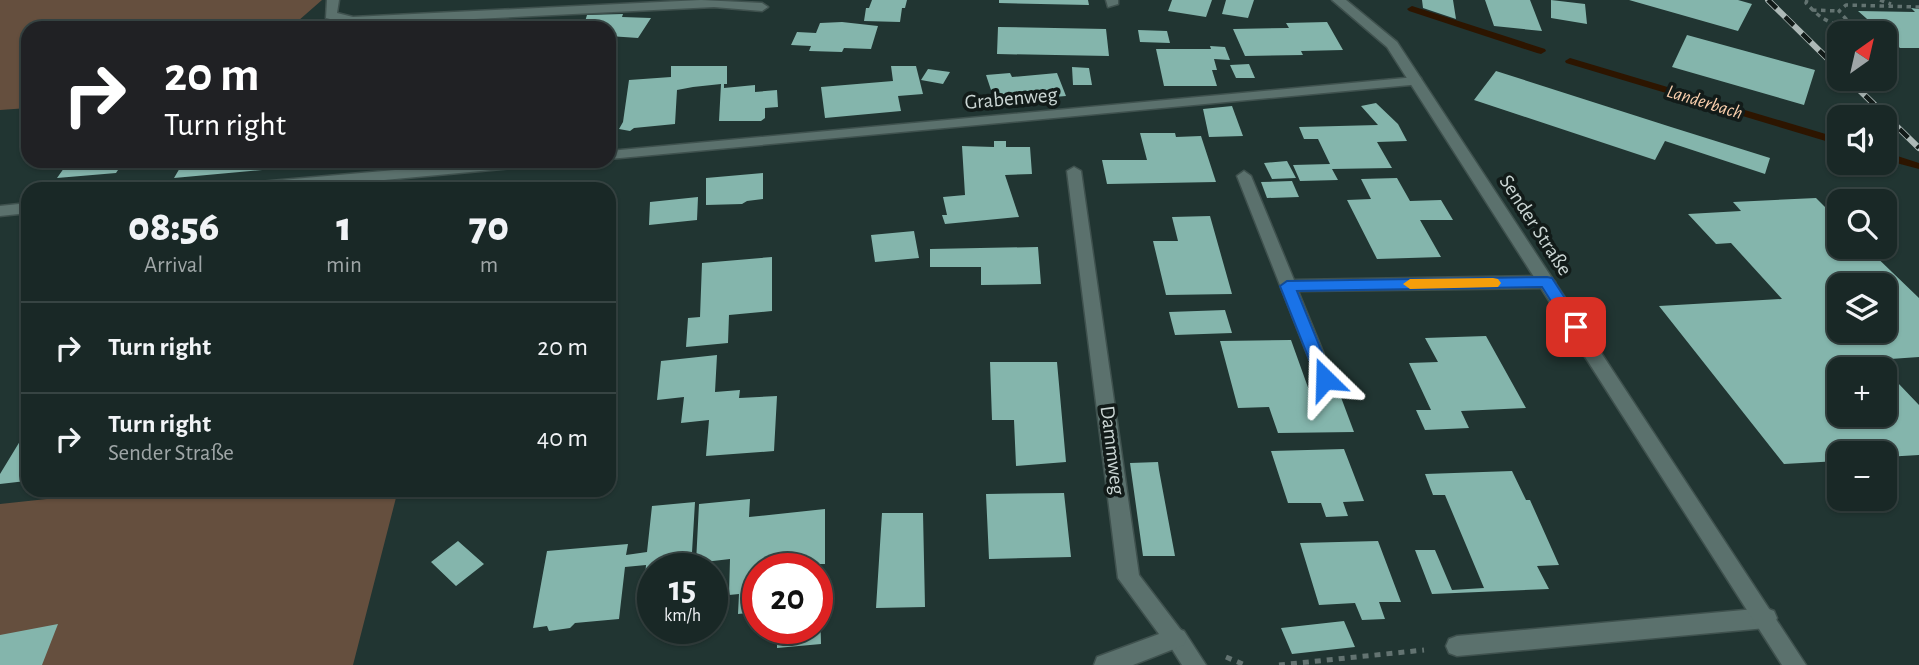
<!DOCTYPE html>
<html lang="en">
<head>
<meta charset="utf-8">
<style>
	:root { --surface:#192826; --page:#263432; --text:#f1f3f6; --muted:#9fa6a7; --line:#374443 }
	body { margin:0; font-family:"Alegreya Sans",sans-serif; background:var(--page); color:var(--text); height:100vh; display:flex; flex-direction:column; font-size:26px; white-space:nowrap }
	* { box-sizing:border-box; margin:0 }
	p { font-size:23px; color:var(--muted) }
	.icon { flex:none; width:38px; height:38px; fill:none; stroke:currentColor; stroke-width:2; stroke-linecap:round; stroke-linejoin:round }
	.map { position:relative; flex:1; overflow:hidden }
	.details { position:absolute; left:21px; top:182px; width:595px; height:315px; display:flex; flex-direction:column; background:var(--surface); border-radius:21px; box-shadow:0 2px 5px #0004,0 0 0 2px var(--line) }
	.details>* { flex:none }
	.guide { position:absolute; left:21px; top:21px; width:595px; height:147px; border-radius:21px; box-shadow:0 2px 5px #0004,0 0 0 2px var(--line); background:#202124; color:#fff; overflow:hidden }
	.needle { width:46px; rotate:34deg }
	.controls { position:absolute; left:1827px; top:21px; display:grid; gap:14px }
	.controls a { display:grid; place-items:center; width:70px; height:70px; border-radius:14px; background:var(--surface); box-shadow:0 2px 5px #0004,0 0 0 2px var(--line); font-size:35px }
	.speed { position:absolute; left:637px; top:553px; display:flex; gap:14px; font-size:35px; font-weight:700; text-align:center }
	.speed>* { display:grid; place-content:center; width:91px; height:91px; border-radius:50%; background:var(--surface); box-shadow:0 2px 5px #0004,0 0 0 2px var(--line); line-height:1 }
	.speed small { font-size:18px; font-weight:400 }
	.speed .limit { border:10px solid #d22; background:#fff; color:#111 }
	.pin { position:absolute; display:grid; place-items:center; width:60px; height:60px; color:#fff; margin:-30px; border-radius:14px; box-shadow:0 4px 10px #0006 }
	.me { position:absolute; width:77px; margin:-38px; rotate:338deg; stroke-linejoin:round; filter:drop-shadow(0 0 5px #0008) }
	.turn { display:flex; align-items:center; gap:24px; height:147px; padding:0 28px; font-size:32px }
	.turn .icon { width:91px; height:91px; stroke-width:2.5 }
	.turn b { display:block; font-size:49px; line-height:60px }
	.eta { display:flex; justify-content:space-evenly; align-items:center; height:119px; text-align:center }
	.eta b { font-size:42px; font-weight:800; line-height:49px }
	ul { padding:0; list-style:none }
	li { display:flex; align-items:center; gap:21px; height:91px; padding:0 28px; border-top:2px solid var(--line) }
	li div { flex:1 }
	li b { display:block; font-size:26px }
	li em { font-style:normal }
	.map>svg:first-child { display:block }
</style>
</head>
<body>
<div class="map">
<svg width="1919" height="665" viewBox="0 0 1919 665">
	<rect width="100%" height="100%" fill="#213532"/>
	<path fill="#654f3e" d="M0,0H322L290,28H28V108L0,110Z
		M502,19L499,28H305Z
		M494,180L489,189H390Z
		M131,490H398L353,665H0V504Z"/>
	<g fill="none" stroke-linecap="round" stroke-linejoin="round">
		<path fill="#2d1500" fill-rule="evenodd" d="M1412,6L1545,49L1546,51L1541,54L1537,53L1409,11L1407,9Z
			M1570,58L1839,138V145L1566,63L1565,61Z
			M1885,152L1919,163V169L1885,160Z"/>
	</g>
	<path fill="#84b5ac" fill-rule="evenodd" d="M872,0H907L905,8H902L900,22L864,21L866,8H869Z
		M999,0H1088L1089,5L999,3Z
		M1172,0H1212L1206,17L1168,11Z
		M1226,0H1254L1248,18L1222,14Z
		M1422,0H1453L1456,19L1423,8Z
		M1485,0H1530L1542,31L1494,26Z
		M1551,0L1585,4L1587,24L1551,18Z
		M1629,0H1738L1752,4L1738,31Z
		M1911,8L1919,9V48H1900L1858,11L1915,12Z
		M623,14L622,17L651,18L638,38L609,36V28H583L587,15Z
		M842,22L878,26L871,49L844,48L842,52L809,51L811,46L791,45L797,32L816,33L820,23Z
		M1327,22L1343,50L1301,51L1303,55L1245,56L1233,29L1289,28L1286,23Z
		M998,27L1106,29L1109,56L997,54Z
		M1138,30L1167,31L1170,43L1140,42Z
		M1687,35L1815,70L1804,105L1672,67Z
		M1210,46L1225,47L1230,60L1214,59L1217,70H1212L1217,86H1164L1156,49H1211Z
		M1249,64L1255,78H1236L1230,65Z
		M671,66H727V84H724V88L755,85V92L777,90L778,107L765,108V118L761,121H719L721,84L693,87L677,90L675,124L634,128L630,131L619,129L623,122L629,80L671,77Z
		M891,66H916L923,94L898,96L901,111L825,118L821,87L893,81Z
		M1072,67L1089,68L1092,85H1073Z
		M928,69L950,72L943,84L921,80Z
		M1496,71L1671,127L1770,158L1765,174L1665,141L1655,160L1474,100Z
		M1010,73L1012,77L1057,73L1066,96L995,102L986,75Z
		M1376,103L1398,124L1407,141L1377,142L1392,168L1332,169L1338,180L1300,181L1293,165L1330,164L1318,139H1304L1299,127L1378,125L1361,106Z
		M1232,106L1243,136L1209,137L1203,109Z
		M1140,133H1175L1176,137L1201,136L1216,182L1107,184L1102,160H1147Z
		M994,141H1006V147H1030L1032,174L1005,175L1019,217L945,224L942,215H947L943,197L965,195L962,146L994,147Z
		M69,161H124L116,173L57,178Z
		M184,161H288L284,168L174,178Z
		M1287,161L1296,178L1272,179L1264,163Z
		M763,173V199L747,201L742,204L706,205V178Z
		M1397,178L1410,201L1441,200L1453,220H1420L1441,257L1377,259L1347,200L1371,199L1361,179Z
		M1292,181L1299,197L1267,198L1261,182Z
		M698,197L697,220L649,225L650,202Z
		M1816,198L1839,221V247H1866L1919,298V357L1876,360L1919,405V455L1885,457V453H1839V461L1784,464L1659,306L1782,299L1731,243L1716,244L1688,214L1741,211L1733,202ZM1839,285H1885V331H1839ZM1839,369H1885V415H1839Z
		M1210,216L1232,294L1166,295L1153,241H1178L1172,217Z
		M914,231L919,258L875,262L871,235Z
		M1038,247L1041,284L981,285V267H930V249Z
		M772,257V311L729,315L728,343L686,347L688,318L700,317L702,263Z
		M1225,310L1232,333L1175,335L1169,312Z
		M1486,336L1526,408L1461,411L1469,428L1425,430L1416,410H1431L1409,363L1438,362L1425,338Z
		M1291,340L1310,393L1339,392L1354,432L1278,433L1269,407L1238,408L1220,341Z
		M717,355L715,392L740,390L739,398L777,396L774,451L706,456L709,420L681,423L684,397L657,400L661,361Z
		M990,362H1057L1066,462L1016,466L1014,420H992Z
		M28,428V478L26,481L0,484V474Z
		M1344,449L1364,501L1343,502L1348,516L1326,517L1321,503H1288L1271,451Z
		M1158,462L1159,470L1175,556H1143L1130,463Z
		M1512,471L1526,500H1530L1559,565L1537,566L1549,589L1432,594L1415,550H1435L1452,590L1484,588L1445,495H1433L1425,474Z
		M1064,493L1071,557L989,559L986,494Z
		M750,499L749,517L825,509V564H819L821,644L777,648V628H817V569H758V612L738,614L739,594L729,595L730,559L696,563L699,504Z
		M695,502L691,569H653V577L645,578L646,565L625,567L619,619L575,623L570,628L549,631L547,626L533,628L547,551L628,544L626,555L647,552L652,506Z
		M882,513H923L925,607L876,608Z
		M458,541L484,564L456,586L431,562Z
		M1378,541L1401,602H1379L1385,619L1362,620L1355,603L1319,605L1300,543Z
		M1344,621L1355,647L1292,654L1281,628Z
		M58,624L42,665H0V635Z"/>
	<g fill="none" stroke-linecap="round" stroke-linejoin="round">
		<g stroke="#3f514e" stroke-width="3">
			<path id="lane" d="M1106,0H1118V4L1108,7Z
				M1244,171L1251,176L1294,280L1547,276L1555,282L1547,288L1298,291L1334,379L1331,384H1319L1237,176Z
				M1766,608L1774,611L1777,618L1774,625L1766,628L1457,656L1449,653L1446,646L1449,639L1457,636Z
				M1176,628L1184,631L1206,665H1182L1165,638L1168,631Z"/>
		</g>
		<g stroke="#3f514e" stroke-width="3">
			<path id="street" d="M327,0H339L337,13L353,17L701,0L762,3L768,7L762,11L714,7L353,25L326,18Z
				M1416,77L1421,78V84L609,159V151Z
				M496,161H552L545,165L288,189H230L238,184Z
				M1074,167L1081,171L1139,575L1187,638L1184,645L1133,665H1094L1097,657L1159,634L1118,578L1067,171Z
				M28,203V213L0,216V206Z"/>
		</g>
		<g stroke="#3f514e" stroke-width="3">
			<path id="secondary" d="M1332,0H1346L1397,42L1806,665H1782L1387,47Z"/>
		</g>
		<path stroke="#637371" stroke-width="3.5" stroke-dasharray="4.5 4.5" stroke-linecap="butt" d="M1807,0L1806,3C1817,15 1827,24 1844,25L1846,19L1839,11L1846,5L1919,7
			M1880,0L1891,4
			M1812,10L1839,11"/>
		<path stroke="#637371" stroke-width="5" stroke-dasharray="6 6" stroke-linecap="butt" d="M1226,657L1245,665
			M1279,665L1424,650"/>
		<use href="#lane" fill="#5b716d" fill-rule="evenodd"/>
		<use href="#street" fill="#5b716d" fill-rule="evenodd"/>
		<use href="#secondary" fill="#5b716d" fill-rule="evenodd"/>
		<g stroke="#adb9b7" stroke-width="6">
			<path id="rail" d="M1768,0L1839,70
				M1848,79L1919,148"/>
		</g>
		<use href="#rail" stroke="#121b19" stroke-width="4.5" stroke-dasharray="12" stroke-linecap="butt"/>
	</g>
	<path fill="#1a73e8" stroke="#114b97" stroke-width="2" d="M1547,277L1552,278L1581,323L1584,327L1581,331H1570L1542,287L1297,291L1333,379L1325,385L1317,379L1280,286L1287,281Z"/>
	<path fill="#f59e0b" d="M1493,278L1498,279L1501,283L1498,287L1410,289L1403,284L1410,279Z"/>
	<g text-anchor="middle" stroke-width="7" stroke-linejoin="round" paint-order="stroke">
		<g font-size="19" font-style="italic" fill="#facfad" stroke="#121b19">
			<text transform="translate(1705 101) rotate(17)" y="7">Landerbach</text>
		</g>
		<g font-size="21" fill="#cad5d3" stroke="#121b19">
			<text transform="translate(1011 98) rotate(-5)" y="7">Grabenweg</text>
			<text transform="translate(1536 225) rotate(57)" y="7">Sender Straße</text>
			<text transform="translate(1113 450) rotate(83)" y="7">Dammweg</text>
		</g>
	</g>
</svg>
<div class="controls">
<a><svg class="needle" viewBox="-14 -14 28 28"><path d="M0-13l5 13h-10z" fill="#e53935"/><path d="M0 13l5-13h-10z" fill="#9fa6a7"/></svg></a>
<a><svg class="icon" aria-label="sound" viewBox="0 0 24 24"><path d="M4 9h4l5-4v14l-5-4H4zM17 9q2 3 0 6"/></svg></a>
<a><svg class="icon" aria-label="search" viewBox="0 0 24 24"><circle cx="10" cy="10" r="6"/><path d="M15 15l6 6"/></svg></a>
<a><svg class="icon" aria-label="layers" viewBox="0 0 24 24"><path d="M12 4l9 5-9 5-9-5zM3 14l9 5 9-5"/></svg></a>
<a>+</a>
<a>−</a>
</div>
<div class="speed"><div>15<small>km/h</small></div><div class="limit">20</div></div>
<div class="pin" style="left:1576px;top:327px;background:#d93025"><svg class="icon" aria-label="arrive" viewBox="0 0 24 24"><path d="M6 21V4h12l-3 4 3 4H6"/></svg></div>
<svg class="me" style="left:1325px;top:379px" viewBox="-20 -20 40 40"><path d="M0-17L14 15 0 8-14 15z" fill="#1a73e8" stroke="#fff" stroke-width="4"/></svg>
<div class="guide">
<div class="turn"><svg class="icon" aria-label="right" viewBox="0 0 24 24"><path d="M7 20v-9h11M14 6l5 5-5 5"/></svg><div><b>20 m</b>Turn right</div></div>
</div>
<section class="details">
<div class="eta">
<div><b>08:56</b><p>Arrival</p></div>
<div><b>1</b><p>min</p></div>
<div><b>70</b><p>m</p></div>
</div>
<ul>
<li><svg class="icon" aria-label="right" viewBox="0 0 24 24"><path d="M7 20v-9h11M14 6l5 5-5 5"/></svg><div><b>Turn right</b></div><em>20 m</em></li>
<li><svg class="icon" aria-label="right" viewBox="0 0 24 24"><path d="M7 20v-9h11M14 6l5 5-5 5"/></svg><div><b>Turn right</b><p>Sender Straße</p></div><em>40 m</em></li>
</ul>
</section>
</div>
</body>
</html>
